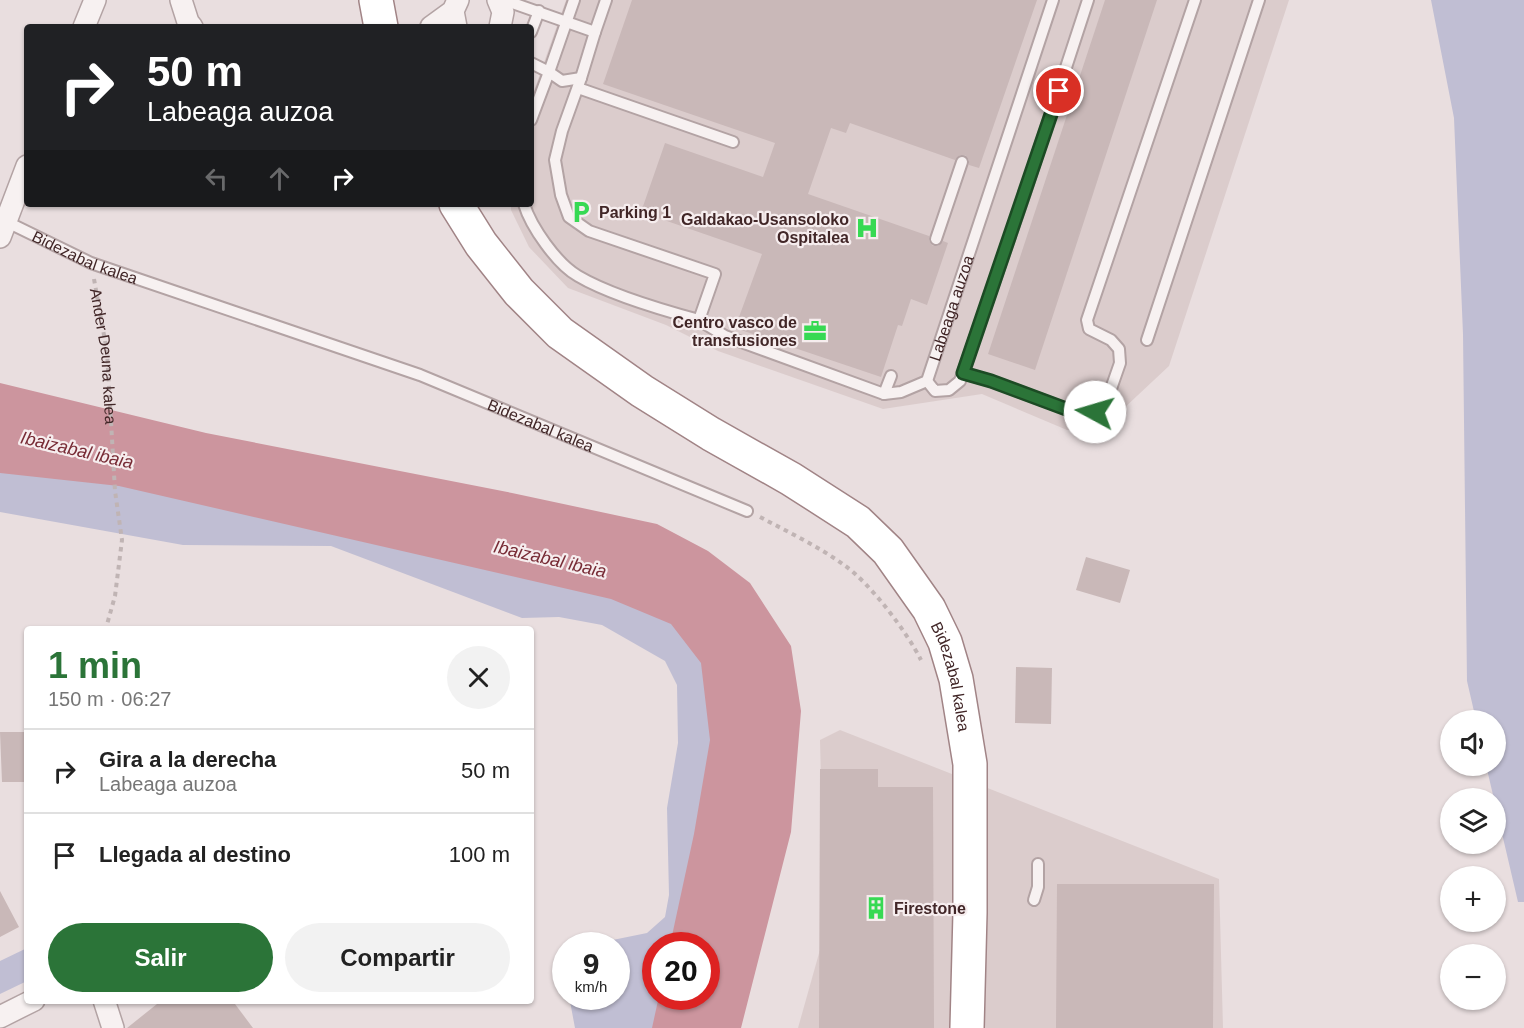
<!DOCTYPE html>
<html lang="es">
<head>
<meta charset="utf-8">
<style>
	:root { --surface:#fff; --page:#f2f2f2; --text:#222; --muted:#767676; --line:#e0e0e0; --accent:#2b7438 }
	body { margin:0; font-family:Helvetica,sans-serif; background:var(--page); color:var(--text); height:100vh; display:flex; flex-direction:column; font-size:22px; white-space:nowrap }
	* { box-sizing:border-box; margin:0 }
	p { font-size:20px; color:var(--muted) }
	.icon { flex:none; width:33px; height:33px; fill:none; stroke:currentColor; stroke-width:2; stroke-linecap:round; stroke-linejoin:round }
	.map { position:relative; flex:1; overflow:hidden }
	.side { position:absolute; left:24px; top:626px; width:510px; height:378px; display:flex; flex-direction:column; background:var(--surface); border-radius:6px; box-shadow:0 2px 4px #0004 }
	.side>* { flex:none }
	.guide { position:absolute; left:24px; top:24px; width:510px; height:183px; border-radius:6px; box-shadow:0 2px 4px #0004; background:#202124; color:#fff; overflow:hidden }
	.tools { position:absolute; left:1440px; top:710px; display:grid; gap:12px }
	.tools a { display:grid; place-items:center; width:66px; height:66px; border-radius:50%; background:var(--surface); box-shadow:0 2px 4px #0004; font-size:30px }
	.speed { position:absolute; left:552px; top:932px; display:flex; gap:12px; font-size:30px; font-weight:700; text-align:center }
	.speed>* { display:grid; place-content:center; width:78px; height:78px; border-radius:50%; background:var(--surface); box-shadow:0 2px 4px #0004; line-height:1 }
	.speed small { font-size:15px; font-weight:400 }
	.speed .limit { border:9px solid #d22; background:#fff; color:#111 }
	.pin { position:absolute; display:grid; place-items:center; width:51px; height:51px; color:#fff; margin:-26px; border:3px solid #fff; border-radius:50%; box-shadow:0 2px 6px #0007 }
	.me { position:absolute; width:66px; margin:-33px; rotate:276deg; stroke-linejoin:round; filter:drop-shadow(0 0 4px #0008) }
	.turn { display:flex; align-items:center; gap:21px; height:126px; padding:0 24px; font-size:27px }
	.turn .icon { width:78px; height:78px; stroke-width:2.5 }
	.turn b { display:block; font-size:42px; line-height:51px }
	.lanes { display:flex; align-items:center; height:57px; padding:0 24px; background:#0003; justify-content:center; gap:30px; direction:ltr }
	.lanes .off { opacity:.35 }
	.round { display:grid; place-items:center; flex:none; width:63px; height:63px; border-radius:32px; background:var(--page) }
	.head { display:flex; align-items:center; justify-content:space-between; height:102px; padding:0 24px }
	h1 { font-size:36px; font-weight:800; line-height:45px; color:var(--accent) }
	.button { display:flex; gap:12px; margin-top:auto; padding:12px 24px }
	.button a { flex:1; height:69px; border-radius:36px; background:var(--accent); color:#fff; font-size:24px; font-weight:800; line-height:69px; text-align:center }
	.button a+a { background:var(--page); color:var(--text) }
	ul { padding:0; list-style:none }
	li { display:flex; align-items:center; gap:18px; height:84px; padding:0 24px; border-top:2px solid var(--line) }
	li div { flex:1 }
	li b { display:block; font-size:22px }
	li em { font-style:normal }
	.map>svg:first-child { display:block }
</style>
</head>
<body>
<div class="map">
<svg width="1524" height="1028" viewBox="0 0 1524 1028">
	<rect width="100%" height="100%" fill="#e9dedf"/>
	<path fill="#dbcccc" d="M566,0H1289L1169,366L1122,410L1083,430H1067L982,394L883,409L718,351L666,325L568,288L529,247L511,210V204H531V99Z
		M840,730L1219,879L1223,1028H798L825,932L820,740Z"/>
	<path fill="#c0bed3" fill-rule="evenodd" d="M1431,0H1524V902H1518L1486,765H1496V720H1476L1467,681L1463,334L1454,118Z
		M0,385L735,583L709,1028H575L569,996H616V945H588L647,933L665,917L669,895L667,808L678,743L677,685L665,661L602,625L559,617L522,618L331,546L183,545L0,512ZM656,945H706V996H656Z
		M27,948V981L0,994V961Z"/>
	<path fill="#cc959e" d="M0,383L206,433L512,493L657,524L708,551L750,583L791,646L801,711L791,832L741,1028H652L659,996H706V945H670L694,834L710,740L701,663L671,624L611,599L119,486L0,473Z"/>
	<path fill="#c9b8b8" d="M632,0H1037L979,168L969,165V160L965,155H960L955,160L850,123L846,133L831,128L808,194L929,236V241L933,246H938L943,241L948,243L927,305L911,299L902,326L898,325L881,377L735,328L762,254L641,212L665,143L763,177L775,143L603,84Z
		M1105,0H1157L1035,370L988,354Z
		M1086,557L1130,570L1120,603L1076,590Z
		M1016,667L1052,668L1051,724L1015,723Z
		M0,732H27V782H2Z
		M820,769H878V787H933L934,1028H819Z
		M1057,884H1214L1213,1028H1056Z
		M0,891L19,927L0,937Z
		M162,1000H232L253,1028H127Z"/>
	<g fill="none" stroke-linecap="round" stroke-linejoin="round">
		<g stroke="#b3a3a4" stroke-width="14">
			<g id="lane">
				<path d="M504,0L595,32L606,0"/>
				<path d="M531,32L539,11"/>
				<path d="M531,63L549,72L574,0"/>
				<path d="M578,88L733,142"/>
				<path d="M531,120L549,72L562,81L581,78"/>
				<path d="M524,204C531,227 557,264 578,276C610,295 662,310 699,320L715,274L589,231L569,217L561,195L555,160L562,131L581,78L595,32"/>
				<path id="s2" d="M5,221L91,263L420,375L747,511"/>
				<path d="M936,239L962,162"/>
				<path id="s3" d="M699,320L725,336L884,394L901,392L927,381L1053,0"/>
				<path d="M1147,340L1259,0"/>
				<path d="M963,373L991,381L1085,416L1105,406L1120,363L1119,349L1111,340L1089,329L1087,320L1195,0"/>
				<path d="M927,381L935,391L949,390L960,381L1025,193L1088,0"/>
				<path d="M884,394L891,376"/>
				<path d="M1034,900L1038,887V864"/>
			</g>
		</g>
		<g stroke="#b3a3a4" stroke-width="24">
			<path id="street" d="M181,0L188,22L192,27
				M498,0L503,12L500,27
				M84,27L95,0
				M431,27L453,11
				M456,27L453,11L458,0
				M0,237L27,166
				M104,1000L113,1028
				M0,1017L34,1000"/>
		</g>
		<g stroke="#a18486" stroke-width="36">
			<g id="highway">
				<path d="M376,0L381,27"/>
				<path id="s4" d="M456,204L481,244L519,292L560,333L642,391L711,434L791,479L858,522L888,551L929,609L945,642L956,679L970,764V913L967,1028"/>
			</g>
		</g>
		<g stroke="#c0b4b4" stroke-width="4" stroke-dasharray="4.5 4.5" stroke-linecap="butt">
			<path id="s1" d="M94,279L107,352L115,491L122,540L115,596L106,628"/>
			<path d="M760,517C788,532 818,546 844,565C870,583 907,632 921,660"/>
		</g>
		<use href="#lane" stroke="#f7f1f1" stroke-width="10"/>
		<use href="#street" stroke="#f7f1f1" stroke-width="21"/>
		<use href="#highway" stroke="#fff" stroke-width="33"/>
	</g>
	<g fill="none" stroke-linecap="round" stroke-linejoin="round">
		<g stroke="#1c4b24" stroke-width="15">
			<path id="route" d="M1059,91L963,373L991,381L1085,416L1095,412"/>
		</g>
		<use href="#route" stroke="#2b7438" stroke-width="10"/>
	</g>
	<defs>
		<g id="parking-bare" transform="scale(1.8)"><path d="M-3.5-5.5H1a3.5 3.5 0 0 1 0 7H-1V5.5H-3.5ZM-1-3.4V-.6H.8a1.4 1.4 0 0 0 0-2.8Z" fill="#37d953" stroke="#f6edee" stroke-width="2.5" paint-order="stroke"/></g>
		<g id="hospital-bare" transform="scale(1.8)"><path d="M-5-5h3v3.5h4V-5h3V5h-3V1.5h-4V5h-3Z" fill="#37d953" stroke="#f6edee" stroke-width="2.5" paint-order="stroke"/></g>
		<g id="office-bare" transform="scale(1.8)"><path d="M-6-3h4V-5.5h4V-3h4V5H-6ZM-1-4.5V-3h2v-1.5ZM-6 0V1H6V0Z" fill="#37d953" stroke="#f6edee" stroke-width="2.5" paint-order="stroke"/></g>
		<g id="building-bare" transform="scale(1.8)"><path d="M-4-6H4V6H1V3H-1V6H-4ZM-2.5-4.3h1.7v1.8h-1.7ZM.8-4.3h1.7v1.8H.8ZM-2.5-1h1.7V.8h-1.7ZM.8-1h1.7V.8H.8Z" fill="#37d953" stroke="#f6edee" stroke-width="2.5" paint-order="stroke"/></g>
	</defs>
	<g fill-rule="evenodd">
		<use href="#parking-bare" x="581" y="212"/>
		<use href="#hospital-bare" x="867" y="228"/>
		<use href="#office-bare" x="815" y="331"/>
		<use href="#building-bare" x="876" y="908"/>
	</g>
	<g text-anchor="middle" stroke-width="4.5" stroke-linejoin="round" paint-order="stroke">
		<g font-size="16" font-weight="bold" fill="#412627" stroke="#f6edee" text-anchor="start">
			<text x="599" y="218">Parking 1</text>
			<text x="849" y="225" text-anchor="end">Galdakao-Usansoloko<tspan x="849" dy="18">Ospitalea</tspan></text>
			<text x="797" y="328" text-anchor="end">Centro vasco de<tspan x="797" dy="18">transfusiones</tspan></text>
			<text x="894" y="914">Firestone</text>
		</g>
		<g font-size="16" fill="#412627" stroke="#f6edee">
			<text dy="6" stroke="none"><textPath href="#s2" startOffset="88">Bidezabal kalea</textPath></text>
			<text dy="6" stroke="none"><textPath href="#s3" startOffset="322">Labeaga auzoa</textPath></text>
			<text dy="6" stroke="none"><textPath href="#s1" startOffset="78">Ander Deuna kalea</textPath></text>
			<text dy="6" stroke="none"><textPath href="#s2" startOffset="574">Bidezabal kalea</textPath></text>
			<text dy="6" stroke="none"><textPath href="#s4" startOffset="704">Bidezabal kalea</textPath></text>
		</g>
		<g font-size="18" font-style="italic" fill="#782c36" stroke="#f6edee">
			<text transform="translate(77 450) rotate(13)" y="6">Ibaizabal ibaia</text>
			<text transform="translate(550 559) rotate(13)" y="6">Ibaizabal ibaia</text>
		</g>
	</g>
</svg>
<div class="tools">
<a><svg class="icon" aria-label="sound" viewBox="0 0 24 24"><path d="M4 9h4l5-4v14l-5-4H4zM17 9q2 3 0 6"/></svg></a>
<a><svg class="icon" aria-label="layers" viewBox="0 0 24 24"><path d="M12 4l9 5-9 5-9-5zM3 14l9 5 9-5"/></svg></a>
<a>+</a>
<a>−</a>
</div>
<div class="speed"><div>9<small>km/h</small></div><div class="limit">20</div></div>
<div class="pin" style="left:1059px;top:91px;background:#d93025"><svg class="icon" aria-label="arrive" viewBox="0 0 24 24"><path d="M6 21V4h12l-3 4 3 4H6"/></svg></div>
<svg class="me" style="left:1095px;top:412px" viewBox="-20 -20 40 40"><circle r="19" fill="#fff"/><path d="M0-13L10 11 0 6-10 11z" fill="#2b7438"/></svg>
<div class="guide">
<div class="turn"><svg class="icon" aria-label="right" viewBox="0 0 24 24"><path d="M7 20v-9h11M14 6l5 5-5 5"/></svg><div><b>50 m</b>Labeaga auzoa</div></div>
<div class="lanes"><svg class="icon off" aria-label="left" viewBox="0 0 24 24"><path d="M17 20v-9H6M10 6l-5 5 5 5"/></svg><svg class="icon off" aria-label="ahead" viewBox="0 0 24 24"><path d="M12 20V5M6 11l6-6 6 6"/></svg><svg class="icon" aria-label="right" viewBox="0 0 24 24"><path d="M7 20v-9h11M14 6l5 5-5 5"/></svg></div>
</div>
<section class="side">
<div class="head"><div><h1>1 min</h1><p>150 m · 06:27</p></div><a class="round"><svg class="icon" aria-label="close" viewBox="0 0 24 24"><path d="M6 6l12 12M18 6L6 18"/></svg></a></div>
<ul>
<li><svg class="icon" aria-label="right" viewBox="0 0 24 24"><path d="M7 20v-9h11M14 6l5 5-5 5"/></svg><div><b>Gira a la derecha</b><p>Labeaga auzoa</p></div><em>50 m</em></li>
<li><svg class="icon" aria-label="arrive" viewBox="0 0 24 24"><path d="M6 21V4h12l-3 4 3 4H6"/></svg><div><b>Llegada al destino</b></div><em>100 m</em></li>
</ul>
<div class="button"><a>Salir</a><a>Compartir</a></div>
</section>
</div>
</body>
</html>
